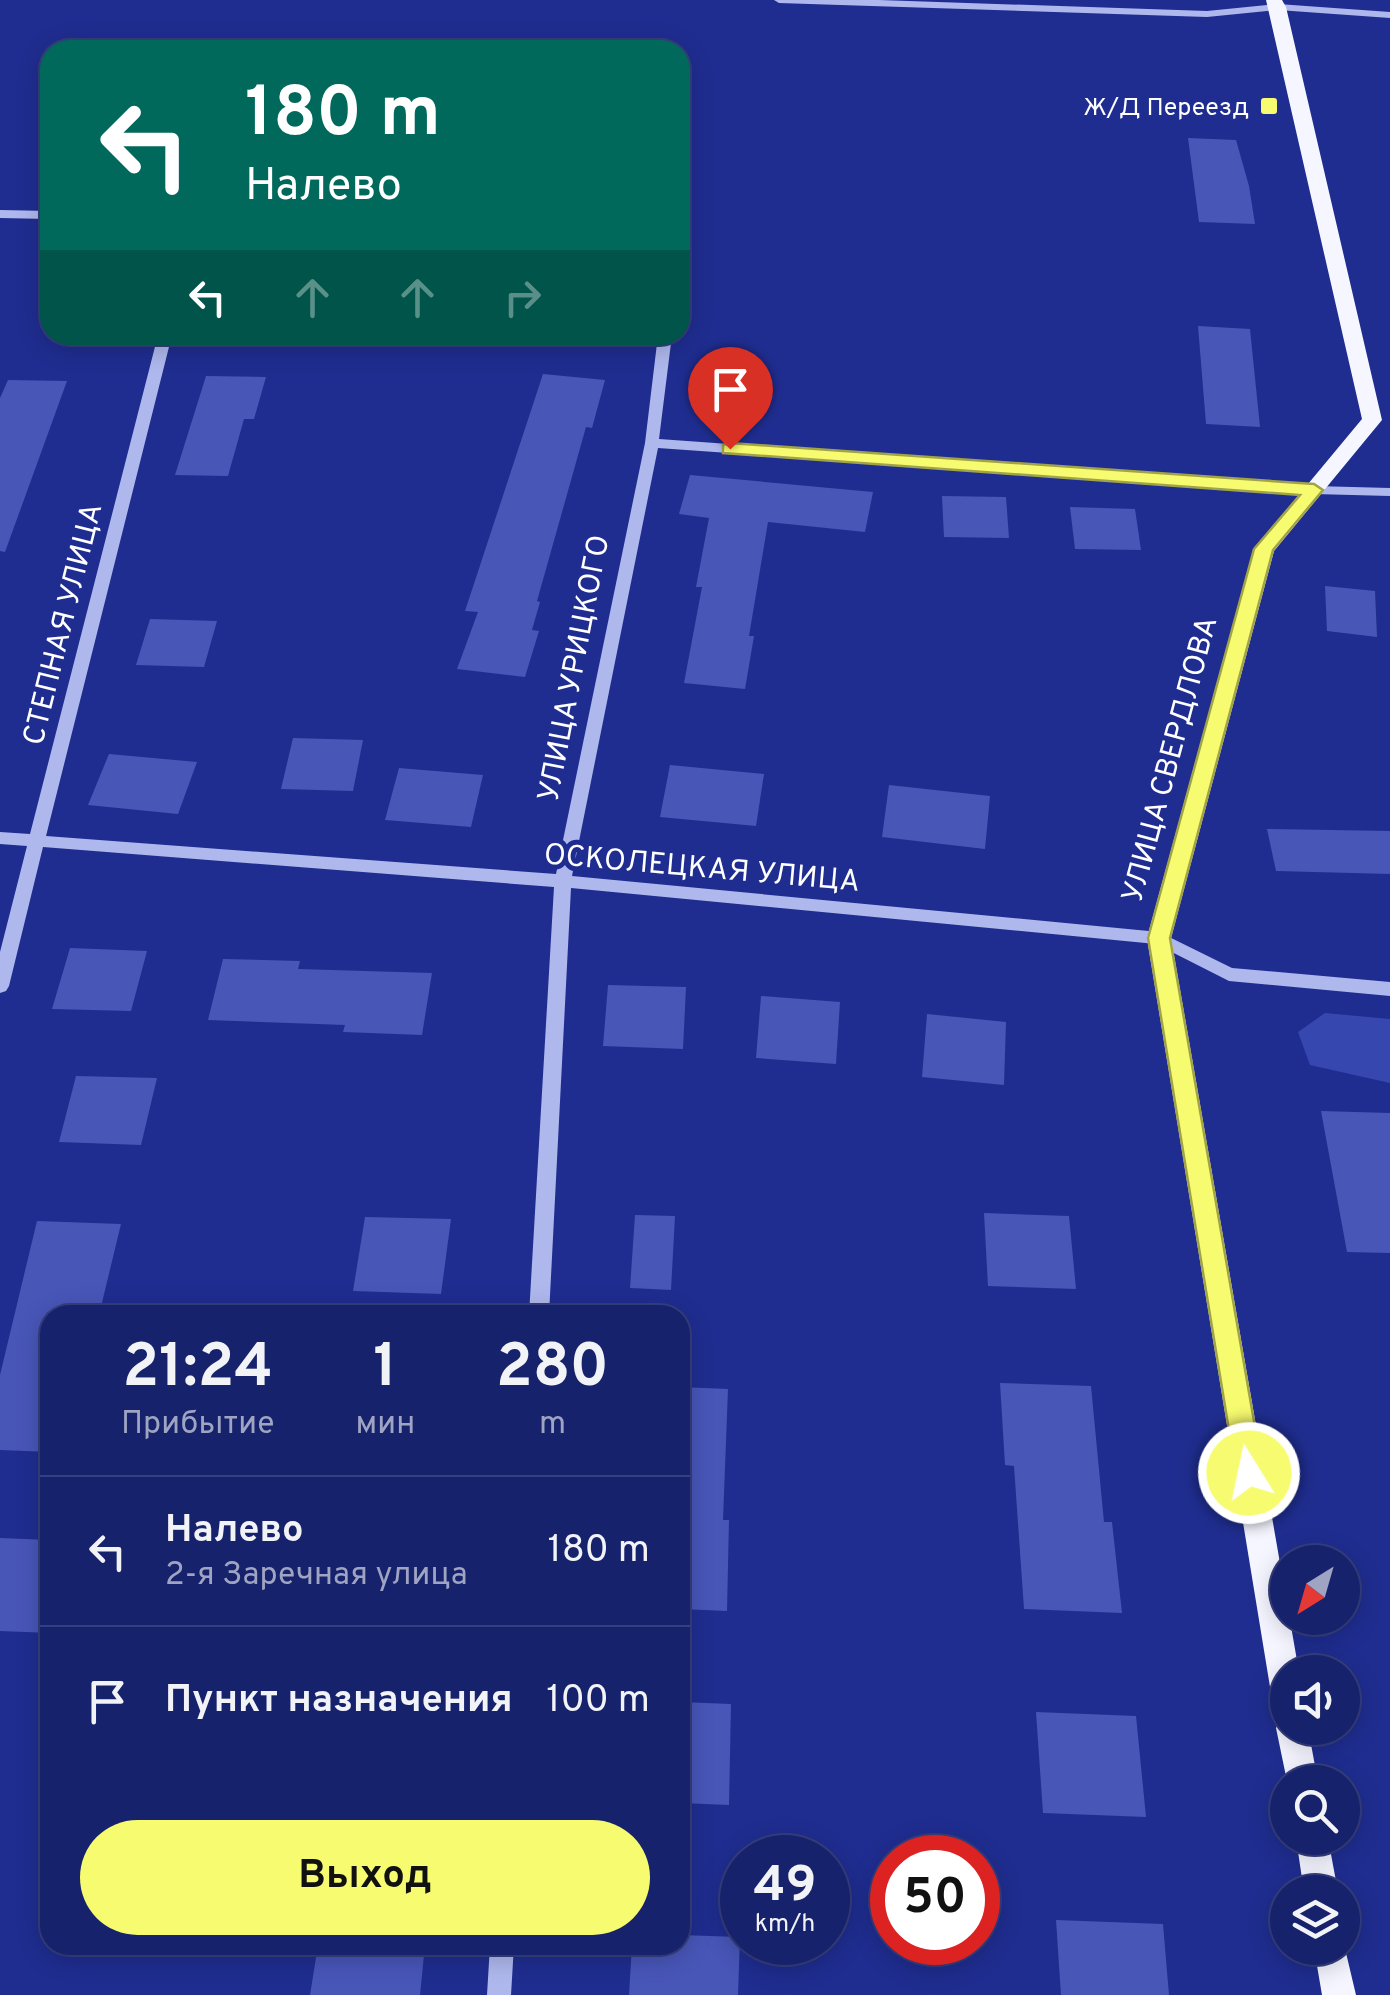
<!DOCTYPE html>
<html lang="ru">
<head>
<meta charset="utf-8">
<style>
	:root { --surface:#17226c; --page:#202a72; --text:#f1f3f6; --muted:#9ea4c2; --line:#363f7f; --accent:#f7fb6f }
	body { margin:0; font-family:Overpass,sans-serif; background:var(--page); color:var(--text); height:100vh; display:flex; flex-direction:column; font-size:38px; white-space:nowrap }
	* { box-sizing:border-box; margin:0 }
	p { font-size:32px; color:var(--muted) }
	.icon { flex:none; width:55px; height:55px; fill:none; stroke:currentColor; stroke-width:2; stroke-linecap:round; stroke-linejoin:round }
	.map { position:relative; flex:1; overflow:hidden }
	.sheet { position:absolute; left:40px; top:1305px; width:650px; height:650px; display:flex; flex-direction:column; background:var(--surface); border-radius:30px; box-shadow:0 5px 25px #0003,0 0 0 2px var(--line) }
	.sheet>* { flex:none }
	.hud { position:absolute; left:40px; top:40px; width:650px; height:305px; border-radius:30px; box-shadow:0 5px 25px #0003,0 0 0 2px var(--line); background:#00695c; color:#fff; overflow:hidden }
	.needle { width:65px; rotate:217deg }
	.tools { position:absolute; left:1270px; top:1545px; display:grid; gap:20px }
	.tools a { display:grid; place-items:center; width:90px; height:90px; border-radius:50%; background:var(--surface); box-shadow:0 5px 25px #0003,0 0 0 2px var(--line); font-size:50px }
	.speed { position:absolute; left:720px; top:1835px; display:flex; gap:20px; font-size:50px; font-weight:700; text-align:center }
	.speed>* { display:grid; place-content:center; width:130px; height:130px; border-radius:50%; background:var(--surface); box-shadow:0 5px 25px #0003,0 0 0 2px var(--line); line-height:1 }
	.speed small { font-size:25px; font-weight:400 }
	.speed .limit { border:15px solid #d22; background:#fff; color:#111 }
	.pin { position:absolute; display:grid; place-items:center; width:85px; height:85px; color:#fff; margin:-102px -42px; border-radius:50% 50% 50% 0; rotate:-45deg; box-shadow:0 0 10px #0007 }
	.pin .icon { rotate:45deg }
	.me { position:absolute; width:110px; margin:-55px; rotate:350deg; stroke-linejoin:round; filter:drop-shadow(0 0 8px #0008) }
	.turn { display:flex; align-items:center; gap:35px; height:210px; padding:0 40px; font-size:45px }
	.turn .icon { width:130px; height:130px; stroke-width:2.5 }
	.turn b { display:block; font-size:70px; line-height:85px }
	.lanes { display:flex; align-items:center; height:95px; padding:0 40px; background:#0003; justify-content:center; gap:50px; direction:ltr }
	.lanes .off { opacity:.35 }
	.eta { display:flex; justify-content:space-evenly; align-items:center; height:170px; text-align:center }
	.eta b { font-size:60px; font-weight:700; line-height:70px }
	.action { display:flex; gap:20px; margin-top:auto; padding:20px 40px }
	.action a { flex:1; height:115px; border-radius:60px; background:var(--accent); color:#111; font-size:40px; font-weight:700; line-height:115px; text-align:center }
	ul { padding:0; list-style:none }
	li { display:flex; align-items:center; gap:30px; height:150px; padding:0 40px; border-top:2px solid var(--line) }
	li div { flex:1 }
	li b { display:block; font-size:38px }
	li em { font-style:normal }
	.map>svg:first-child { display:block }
</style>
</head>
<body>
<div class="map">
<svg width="1390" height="1995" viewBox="0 0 1390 1995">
	<rect width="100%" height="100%" fill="#1f2d90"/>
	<path fill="#3647af" d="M1325,1013L1390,1019V1083L1310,1065L1298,1032Z"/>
	<path fill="#4856b8" d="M1188,138L1236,140L1249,186L1255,224L1199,222Z
		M1198,326L1250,329L1260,427L1206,424Z
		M543,374L605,380L592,428L586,427L537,601L540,602L532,630L539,631L525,677L457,669L478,612L465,611Z
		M206,376L266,377L254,419H244L228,476L175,475Z
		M8,380L67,381L5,552L0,551V398Z
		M690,475L873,492L865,532L768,522L749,636H754L745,689L684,683L702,587H696L709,518L679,514Z
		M942,496L1006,497L1009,538L944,537Z
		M1070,507L1135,509L1141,550L1075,549Z
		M1325,586L1375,591L1377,637L1327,631Z
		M150,619L217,621L204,667L136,665Z
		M293,738L363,740L353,791L281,789Z
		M109,754L197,762L178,814L88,805Z
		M670,765L764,774L756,826L660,817Z
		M399,768L483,775L471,827L385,820Z
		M889,785L990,796L985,849L882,837Z
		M1267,829L1390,831V874L1276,871Z
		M70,948L147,951L131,1011L52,1009Z
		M223,959L300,961L298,969L432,973L422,1035L343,1032L345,1025L208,1020Z
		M608,985L686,987L683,1049L603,1046Z
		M761,996L840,1002L836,1064L756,1058Z
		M927,1014L1006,1022L1004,1085L922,1077Z
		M76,1076L157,1078L141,1145L59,1142Z
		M1321,1111L1390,1113V1253L1347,1252Z
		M984,1213L1069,1216L1076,1289L988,1286Z
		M635,1215L675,1216L671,1290L630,1288Z
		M365,1217L451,1219L441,1294L353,1291Z
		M37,1221L121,1224L99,1315H50V1452L0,1450V1375Z
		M1000,1383L1091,1386L1104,1522H1112L1122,1613L1024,1609L1014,1466L1005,1465Z
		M680,1387L728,1389L723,1520H729L727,1611L680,1609Z
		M0,1538L50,1540V1633L0,1631Z
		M680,1702L731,1704L729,1805L680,1803Z
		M1036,1712L1136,1716L1146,1817L1043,1813Z
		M1056,1920L1163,1924L1169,1995H1061Z
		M680,1935L740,1937L738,1995H629L632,1945H680Z
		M318,1945H425L420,1995H310Z"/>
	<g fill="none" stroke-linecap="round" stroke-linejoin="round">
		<path fill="#afb8ed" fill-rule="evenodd" d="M774,0H879L1207,11L1278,4L1390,12V18L1278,10L1207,17L779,3Z
			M0,210L50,211V219L0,218Z
			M158,335H172L46,836L556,874L645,443L658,335H672L659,439L1314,486L1390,488V496L1314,494L658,448L572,876L1159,932L1232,968L1390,982V996L1229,981L1156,944L571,888L549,1315H529L554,887L43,847L9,986L6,991L0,993V952L27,846L0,844V832L30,834Z
			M490,1945H514L511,1995H487Z"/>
		<path fill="#f5f6ff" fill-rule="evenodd" d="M1266,0H1282L1286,7L1382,420L1274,551L1171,938L1299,1672H1288V1728H1308L1318,1782H1288V1786L1276,1728L1281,1717L1287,1714L1277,1710L1272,1699L1147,938L1254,549L1362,419Z
			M1296,1838H1328L1338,1892H1304Z
			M1342,1936L1356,1995H1322L1314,1948H1342Z"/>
	</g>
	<path fill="#f7fb6f" stroke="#a1a348" stroke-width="2.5" d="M730,443L1314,484L1323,490L1273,550L1170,938L1263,1473L1259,1481L1249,1485L1240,1481L1236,1473L1148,938L1254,549L1300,495L723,453V445Z"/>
	<rect fill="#f7fb6f" stroke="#1f2d90" stroke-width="4" x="1259" y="96" width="20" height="20" rx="5"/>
	<g text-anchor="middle" stroke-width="10" stroke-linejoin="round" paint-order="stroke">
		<g font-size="25" fill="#fff" stroke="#1f2d90" text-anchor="end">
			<text x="1249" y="115">Ж/Д Переезд</text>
		</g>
		<g font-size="30" fill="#fff" stroke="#1f2d90">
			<text transform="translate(62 624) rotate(-76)" y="10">СТЕПНАЯ УЛИЦА</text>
			<text transform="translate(573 668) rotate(-79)" y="10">УЛИЦА УРИЦКОГО</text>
			<text transform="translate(1169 759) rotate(-75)" y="10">УЛИЦА СВЕРДЛОВА</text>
			<text transform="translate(702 867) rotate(5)" y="10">ОСКОЛЕЦКАЯ УЛИЦА</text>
		</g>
	</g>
</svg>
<div class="tools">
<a><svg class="needle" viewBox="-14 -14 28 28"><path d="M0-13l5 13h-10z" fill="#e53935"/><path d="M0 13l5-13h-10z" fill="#9ea4c2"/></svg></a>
<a><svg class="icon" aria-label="sound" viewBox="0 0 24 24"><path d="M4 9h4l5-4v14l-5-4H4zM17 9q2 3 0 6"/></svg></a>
<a><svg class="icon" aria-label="search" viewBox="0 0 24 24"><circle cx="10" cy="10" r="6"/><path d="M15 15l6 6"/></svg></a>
<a><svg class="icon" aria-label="layers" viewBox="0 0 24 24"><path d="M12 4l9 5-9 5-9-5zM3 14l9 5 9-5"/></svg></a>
</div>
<div class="speed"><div>49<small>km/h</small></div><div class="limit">50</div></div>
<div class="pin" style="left:730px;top:449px;background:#d93025"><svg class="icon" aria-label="arrive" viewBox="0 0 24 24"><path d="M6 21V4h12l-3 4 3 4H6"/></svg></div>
<svg class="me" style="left:1249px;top:1473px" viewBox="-20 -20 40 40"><circle r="17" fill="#f7fb6f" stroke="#fff" stroke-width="3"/><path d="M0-11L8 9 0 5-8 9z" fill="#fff"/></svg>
<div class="hud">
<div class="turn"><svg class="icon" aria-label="left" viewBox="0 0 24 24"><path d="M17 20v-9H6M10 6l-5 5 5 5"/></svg><div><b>180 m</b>Налево</div></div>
<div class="lanes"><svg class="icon" aria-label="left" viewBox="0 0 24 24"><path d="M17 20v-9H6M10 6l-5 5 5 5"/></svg><svg class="icon off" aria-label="ahead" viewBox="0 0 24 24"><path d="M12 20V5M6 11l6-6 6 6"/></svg><svg class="icon off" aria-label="ahead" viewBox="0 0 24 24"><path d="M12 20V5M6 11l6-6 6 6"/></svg><svg class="icon off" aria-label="right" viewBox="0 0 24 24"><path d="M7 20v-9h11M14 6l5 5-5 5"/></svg></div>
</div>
<section class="sheet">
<div class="eta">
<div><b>21:24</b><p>Прибытие</p></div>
<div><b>1</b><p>мин</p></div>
<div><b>280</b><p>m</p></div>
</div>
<ul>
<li><svg class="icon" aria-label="left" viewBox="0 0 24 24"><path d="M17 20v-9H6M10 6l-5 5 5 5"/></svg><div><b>Налево</b><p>2-я Заречная улица</p></div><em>180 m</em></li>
<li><svg class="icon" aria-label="arrive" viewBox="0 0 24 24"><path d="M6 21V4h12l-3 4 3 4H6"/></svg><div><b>Пункт назначения</b></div><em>100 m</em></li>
</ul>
<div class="action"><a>Выход</a></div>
</section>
</div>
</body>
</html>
